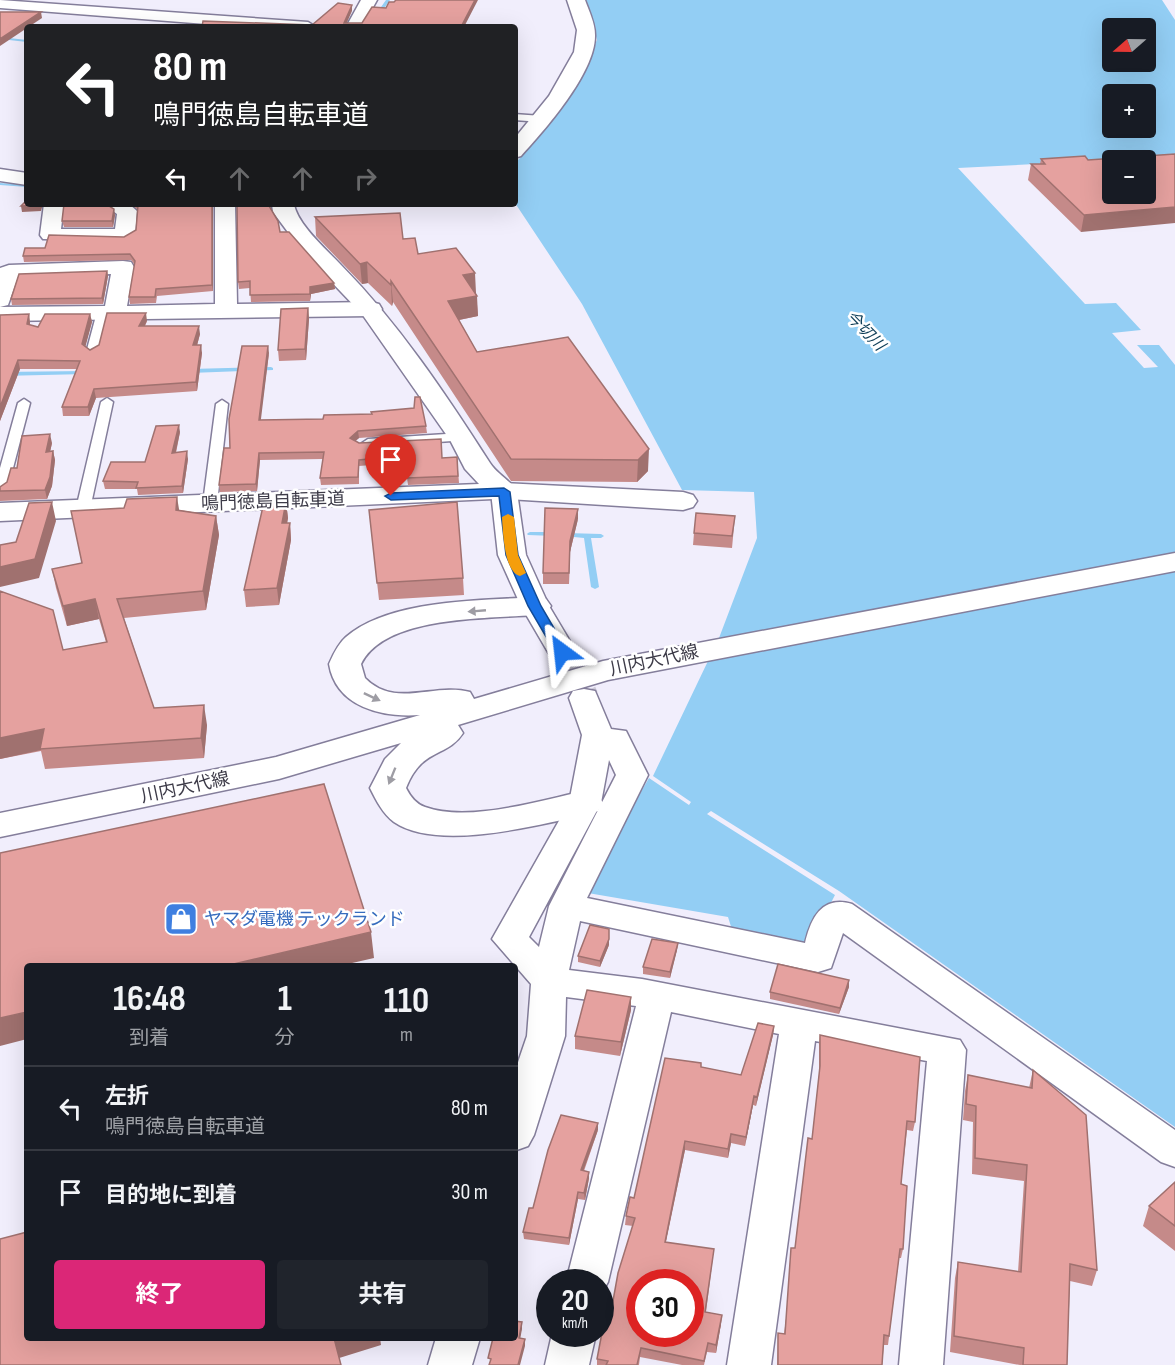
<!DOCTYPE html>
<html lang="ja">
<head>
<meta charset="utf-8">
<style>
	:root { --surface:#171b24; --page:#20242c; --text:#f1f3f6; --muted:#9ea1a6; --line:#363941; --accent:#db2777 }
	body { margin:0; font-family:"Sofia Sans Condensed","Noto Sans JP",sans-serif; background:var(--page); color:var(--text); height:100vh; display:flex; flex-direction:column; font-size:22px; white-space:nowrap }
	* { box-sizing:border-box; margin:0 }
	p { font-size:20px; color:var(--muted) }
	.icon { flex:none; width:33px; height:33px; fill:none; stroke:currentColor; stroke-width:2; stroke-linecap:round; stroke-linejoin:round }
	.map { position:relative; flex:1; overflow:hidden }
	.details { position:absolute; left:24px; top:963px; width:494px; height:378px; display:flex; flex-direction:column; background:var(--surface); border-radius:6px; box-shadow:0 6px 24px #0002 }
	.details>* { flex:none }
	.banner { position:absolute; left:24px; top:24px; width:494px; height:183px; border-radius:6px; box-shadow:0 6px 24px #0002; background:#202124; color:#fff; overflow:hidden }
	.needle { width:39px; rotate:250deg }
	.controls { position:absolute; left:1102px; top:18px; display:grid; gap:12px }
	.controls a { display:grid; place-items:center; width:54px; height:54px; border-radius:6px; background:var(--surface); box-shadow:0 6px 24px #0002; font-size:30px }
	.speed { position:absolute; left:536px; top:1269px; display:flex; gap:12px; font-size:30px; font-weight:700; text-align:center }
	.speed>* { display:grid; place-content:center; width:78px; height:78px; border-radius:50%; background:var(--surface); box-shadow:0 6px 24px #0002; line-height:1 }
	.speed small { font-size:15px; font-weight:400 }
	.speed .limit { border:9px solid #d22; background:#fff; color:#111 }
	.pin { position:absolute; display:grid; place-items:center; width:51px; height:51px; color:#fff; margin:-62px -26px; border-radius:50% 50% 50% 0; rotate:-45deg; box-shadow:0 0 6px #0007 }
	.pin .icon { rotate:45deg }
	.me { position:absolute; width:66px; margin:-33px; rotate:330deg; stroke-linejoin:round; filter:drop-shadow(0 0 4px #0008) }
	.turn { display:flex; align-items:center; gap:21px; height:126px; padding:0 30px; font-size:27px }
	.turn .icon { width:78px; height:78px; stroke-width:2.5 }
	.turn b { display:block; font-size:42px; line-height:51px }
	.lanes { display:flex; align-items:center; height:57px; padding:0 30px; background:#0003; justify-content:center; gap:30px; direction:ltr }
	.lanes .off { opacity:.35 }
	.eta { display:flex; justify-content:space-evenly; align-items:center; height:102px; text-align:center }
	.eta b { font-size:36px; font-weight:700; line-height:42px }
	.action { display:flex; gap:12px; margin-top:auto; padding:12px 30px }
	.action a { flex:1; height:69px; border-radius:6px; background:var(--accent); color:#fff; font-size:24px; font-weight:700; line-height:69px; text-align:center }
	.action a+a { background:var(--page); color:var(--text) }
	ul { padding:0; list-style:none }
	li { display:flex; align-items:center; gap:18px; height:84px; padding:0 30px; border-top:2px solid var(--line) }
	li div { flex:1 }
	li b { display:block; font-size:22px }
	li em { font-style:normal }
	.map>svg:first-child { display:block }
</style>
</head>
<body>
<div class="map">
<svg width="1175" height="1365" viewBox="0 0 1175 1365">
	<rect width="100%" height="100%" fill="#f1eefc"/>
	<path fill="#93cef4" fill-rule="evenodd" d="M586,0H1162L1175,20V162L1113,160L958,168L1085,304L1116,303L1141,330L1112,333L1144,368L1158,367L1137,345H1159L1175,365V1127L839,891L711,811L707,814L835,895L807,949L734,936L728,917L582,892L649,778L689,805L691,802L653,776L719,638L757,538L754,492L682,490L582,304L515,203V163C554,125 574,89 597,40ZM1113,28H1146V62H1113ZM1113,94H1146V128H1113Z"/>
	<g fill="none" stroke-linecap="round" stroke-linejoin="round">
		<path fill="#93cef4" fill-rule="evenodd" d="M386,0H390L371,27H367Z
			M0,37L27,40V42L0,39Z
			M0,183L27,185V187L0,185Z
			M271,367L273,368V370L190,373L187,371L190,369Z
			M85,371L87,372V374L0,376V372Z
			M530,532H554L557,534L554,536L528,535L527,534L528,533Z
			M566,533L601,534L604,536L601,538H591L599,587L595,589L591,587L584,538L564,536L563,535L564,534Z"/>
		<path stroke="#cdcad8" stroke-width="30" stroke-dasharray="30 15" stroke-linecap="butt" d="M562,653L584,698"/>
		<g stroke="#847e9b" stroke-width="3">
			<path id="service" d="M514,114L542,116L547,119L542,122L514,120Z
				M103,309L109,312L98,353L92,356L88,355L86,353L97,312Z
				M107,398L113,402L90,509L83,513L76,509L101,402Z
				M24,399L30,403L7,491L0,495V468L18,403Z
				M222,400L228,404L217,503L210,507L203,503L216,404Z
				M462,433L468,437L466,440L368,447L362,443L368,439Z"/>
		</g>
		<g stroke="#847e9b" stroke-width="3">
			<path id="minor" d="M0,0L308,22L316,27H245L0,8Z
				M361,0H377L362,27H346Z
				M0,169L27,173V185L0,181Z
				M44,204H64L61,229H115L117,214L103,204H129L137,211L135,235L132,239L125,241L43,239L40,235Z
				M215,204H235L237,304L371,302L379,304L382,309L379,314L371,316L0,321V307L105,306L111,274L18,277L8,305L0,307V268L9,265L123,261L131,262L134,267L127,306L215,304Z
				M504,484L513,486L517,492L526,555L549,606L577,653L572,659L562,662L552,659L521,606L498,555L491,492L495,486Z
				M584,689L595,691L611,729L626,731L648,775L587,898L805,943C811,918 822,895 852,904L1175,1130V1167L1161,1162L843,933L831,968L818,972L580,921L569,970L642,979L960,1040L966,1050L943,1365H899L927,1061L815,1041L771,1365H727L779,1034L671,1012L608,1282L600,1296V1282H566L636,1006L566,997L565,1036L534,1135L528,1146L514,1151V1074L527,1036L531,984L492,939L569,803L582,735L569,698L573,691ZM609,760L616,775L549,906L539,947L529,937L601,803Z
				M552,1334H596L589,1365H545Z
				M436,1338H480L472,1365H428Z"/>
		</g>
		<g stroke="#847e9b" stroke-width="3">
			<path id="tertiary" d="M504,483L683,492L693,495L697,501L693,507L683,510L494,498L490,492L494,486Z"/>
		</g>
		<g stroke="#847e9b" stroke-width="3">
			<path id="secondary" d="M567,0H585C589,11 595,23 595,35C596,72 545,130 521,156L514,158V139L549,96L574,52L577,30Z
				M272,204H294C297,224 327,250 341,265C399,324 445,393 490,463C497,474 511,481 518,492L514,498L0,521V503L479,484L465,469L450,440L362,314L302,251L273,212Z
				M1175,553V571L608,680L458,725L463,733C447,758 422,747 406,788C410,796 416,804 425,807C469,823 541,800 585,791L598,795L603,803L598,811L585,815C537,825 438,852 394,822C383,814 376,800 370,788L385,759L401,743L279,779L0,837V813L276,757L420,715C382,718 336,707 329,664C333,655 338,644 346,637C390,599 480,601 535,597L546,599L551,606L546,613L535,615C488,619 385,615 361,664L365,678C395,709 434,682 470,692L474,699L603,661Z"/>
		</g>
		<use href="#service" fill="#fff" fill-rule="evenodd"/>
		<use href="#minor" fill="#fff" fill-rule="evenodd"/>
		<use href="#tertiary" fill="#fff" fill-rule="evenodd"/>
		<use href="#secondary" fill="#fff" fill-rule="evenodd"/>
	</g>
	<path fill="#c58a89" d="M1175,154L1081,232L1028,180L1031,164H1040L1041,159L1088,160Z
		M131,204H213V291L157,296L156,303L130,304L129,297L135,265L131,260L24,262L23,256L45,248L124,237L136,230L138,210Z
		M115,215L113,227H64L62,221Z
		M315,217L403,239L418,254L476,293L478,316L459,320L477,352L568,337L648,471L637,482L511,481L393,302L392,306L368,283L362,284L316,236Z
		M280,232L334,283L335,289L311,294L310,301L251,302L250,288L239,289L238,282Z
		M107,271L108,276L103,304L12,305L11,299Z
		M308,308L309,319L306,360L279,361L278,350Z
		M29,314L30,325L38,327L90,314L92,322L85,346L90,350L147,321L145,326L200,334L197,345L202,353L197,391L96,398L89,416H63L62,407L77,369H20L0,421V370Z
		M269,353L260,420L426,426L427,433L359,438L355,441L359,443L442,458L457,457L459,483L408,485L407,478L409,462L359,466V484L321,485L320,478L323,459L260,460L257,491L220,492L219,485L230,448Z
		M180,432L176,453L188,459L183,493L138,495L137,489H105L103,481L145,462Z
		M52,443L50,452L53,451L55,460L52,486L47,499L0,501V487L7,482L17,468Z
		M286,502L288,518L287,523H290L291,540L279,605L246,607L244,590Z
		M180,510L216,516L219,535L206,610L124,618L154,708L207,725L204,758L45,769L41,751L0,759L63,650L106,642L99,619L67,626L56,588L52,569L82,563Z
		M369,510L463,578L464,595L379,600Z
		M735,516L732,548L693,545L694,533Z
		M578,519L570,552L569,584H543V573Z
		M678,943L677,950L670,978L643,974V967Z
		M609,945L600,967L578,962V956Z
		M849,987L839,1014L770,999V992Z
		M631,1010L620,1056L575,1049V1036Z
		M774,1026L773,1035L756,1106L753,1105L745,1146L731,1143L728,1158L685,1150L666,1242L713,1257L706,1312L721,1324L716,1353L707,1352L704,1365H682L640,1357L639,1365H597V1359L609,1323L633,1226L625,1225L626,1216L634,1198L701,1067L741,1075Z
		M820,1035L915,1122L913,1131L907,1130L901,1184L903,1249L901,1258H899L888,1345H884L882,1365H777L778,1333L784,1334L795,1248L812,1139L819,1075V1044Z
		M1033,1070L1097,1270L1092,1286L1070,1281L1067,1365H1020L950,1352L955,1278L958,1262L1018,1272L1024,1181L972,1174L973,1122L963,1120L965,1091L968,1075L1029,1088Z
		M598,1130L584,1171L589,1178L585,1200L578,1199L569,1245L524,1239L523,1232L533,1208Z
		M1175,1182V1251L1143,1226L1149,1206Z"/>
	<path fill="#a0716f" d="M475,0H478L464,27L462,25Z
		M352,5V11L345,27L344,23Z
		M41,12L42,18L0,46V39Z
		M43,204L41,211L22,212L21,206Z
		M212,204H213V291L212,285Z
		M1175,207V223L1081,232L1084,215Z
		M114,209L115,215L113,227L112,221Z
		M367,262L368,283L362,284L360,264Z
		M107,271L108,276L103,304L102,298Z
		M475,273L476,293L464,295L463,275Z
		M391,281L393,302L392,306L391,285Z
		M334,283L335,289L311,294L310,301V287Z
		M477,296L478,316L449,322L448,301Z
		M308,308L309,319L306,360L305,349Z
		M146,313L147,321L140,335L139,326Z
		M29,314L30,323L28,333L27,324Z
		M90,314L92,322L84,352L82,344Z
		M199,326L200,334L195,353L193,345Z
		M201,345L202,353L197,391L196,382Z
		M268,346L269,353L260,427L259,420Z
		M18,360L20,369L0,421V407Z
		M94,389L96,398L89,416L88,407Z
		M179,425L180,432L174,460L172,453Z
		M358,431L359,438L351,445L350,438Z
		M50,434L52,443L48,461L46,452Z
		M649,449L648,471L637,482L638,460Z
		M53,451L55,460L52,486L47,499L45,490Z
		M187,451L188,459L183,493L182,486Z
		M259,453L260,460L257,491L256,484Z
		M177,497L180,515L176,510Z
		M52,502L56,521L39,578L0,587V567Z
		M286,502L288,518L284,540L282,523Z
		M578,509V519L570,552L569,584L570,541Z
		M216,516L219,535L206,610L203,591Z
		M290,523L291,540L279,605L277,588Z
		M95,599L99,619L67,626L63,606Z
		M204,705L207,725L204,758L201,738Z
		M44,729L41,750L0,759V738Z
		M371,932L374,958L339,966H225Z
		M609,939V945L600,967V961Z
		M678,943L677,950L670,978V972Z
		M849,980V987L839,1014L840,1008Z
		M631,997V1010L620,1056L621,1042Z
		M27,1012V1039L0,1046V1018Z
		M774,1026L773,1035L756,1106L757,1097Z
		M754,1096L753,1105L745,1146L746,1137Z
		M598,1123V1130L581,1177V1170Z
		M731,1134V1143L728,1158V1149Z
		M685,1141V1150L664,1250L665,1242Z
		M589,1172V1178L585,1200L584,1193Z
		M578,1192V1199L569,1245V1238Z
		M722,1315L721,1324L716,1353V1345Z
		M522,1322V1329L519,1345V1338Z
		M333,1338H380L381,1345L336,1359Z
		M525,1339V1346L520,1365H518Z"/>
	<path fill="#e5a19f" stroke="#a0716f" stroke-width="1.5" fill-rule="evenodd" d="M396,0H475L462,25L481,26L480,27H202L203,21L312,25L338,3L352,5L344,23H362L372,7L386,8L389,2H394Z
		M0,12H41L0,39Z
		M1175,154V207L1084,215L1031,164H1045L1041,159L1085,156L1088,160ZM1113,160H1146V194H1113Z
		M27,200V204H40V205L21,206Z
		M64,204H106L114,209L112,221H62Z
		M137,204H212V285L156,289L155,297H129L135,261L130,254L23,256L25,248H45L49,235L124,237L136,230L138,205Z
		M237,204H268L278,221L280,232H289L334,283L310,287V294L250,295V281L238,282Z
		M400,213L403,239L415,238L418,254L456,248L475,273L463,275L477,296L448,301L477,352L568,337L649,449L638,460L511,459L391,281V285L367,262L360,264L315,217Z
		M107,271L102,298L11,299L19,274Z
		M308,308L305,349L278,350L281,309Z
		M107,313H146L139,326H199L193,345H201L196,382L94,389L88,407H62L80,361L18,360L0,407V315L29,314L27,324L38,327L45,314H90L82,344L90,350L99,345Z
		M242,346H268L259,420L323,419L324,415L372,414L371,412L414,408L415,397H420L426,426L358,431L350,438L359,443L441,439L442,458L457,457L458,476L407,478L409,455L359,460L358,477L320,478L324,452L259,453L256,484L219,485L224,448H230L229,419Z
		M179,425L172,453L187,451L182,486L136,488L138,482L103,481L111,462H145L156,426Z
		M50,434L46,452L53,451L50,477L45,490L0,491V487L7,482L11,468H17L22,436Z
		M177,497L176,510L216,516L203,591L117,599L154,708L204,705L201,738L40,749L44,729L0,738V591L53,610L63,650L107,642L95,599L63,606L52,569L82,563L71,511L124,508L127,499Z
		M52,502L35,559L0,567V545L16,542L29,503Z
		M264,502H286L282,523H290L277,588L244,590Z
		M457,502L463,578L377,583L369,510Z
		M545,508L578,509L570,541L569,573H543Z
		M696,513L735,516L732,536L694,533Z
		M324,784L371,932L225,966H27V1012L0,1018V853Z
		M590,925L609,929V939L600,961L578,956Z
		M652,939L678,943L670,972L643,967Z
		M778,964L849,980L840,1008L770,992Z
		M587,990L631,997L621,1042L575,1036Z
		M758,1023L774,1026L757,1097L754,1096L746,1137L731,1134L728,1149L685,1141L665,1242L714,1249L705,1312L722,1315L716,1345L708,1343L704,1361L641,1348L637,1365H606L608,1361L597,1359L604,1322L609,1323L618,1273L635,1218L626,1216L630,1197L634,1198L665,1058L701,1063V1067L741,1075ZM639,1282H690V1334H639Z
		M820,1035L920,1057L915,1122L907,1121L901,1184L907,1186L903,1249H900L889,1336L884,1335L882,1365H778V1333L785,1334L791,1248H795L808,1138L812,1139L820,1066Z
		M1033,1070L1086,1115L1097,1270L1070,1264L1067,1365H1023L1024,1348L954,1336L958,1262L1021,1272L1027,1165L975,1158L976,1106L966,1104L968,1075L1032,1088Z
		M561,1115L598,1123L581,1170L589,1172L584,1193L578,1192L569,1238L523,1232L529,1208H533L548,1150Z
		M1175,1182V1226L1149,1206Z
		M27,1232V1338H334L341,1365H0V1239Z
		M514,1321L522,1322L519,1338L525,1339L518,1365H489L491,1359L488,1358L493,1338H514Z"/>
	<defs><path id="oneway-solid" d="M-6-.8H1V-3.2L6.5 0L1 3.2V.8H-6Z" transform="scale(1.5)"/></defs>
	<g fill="#9e9da4">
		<use href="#oneway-solid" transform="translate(477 611) rotate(175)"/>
		<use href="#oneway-solid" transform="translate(372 697) rotate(25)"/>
		<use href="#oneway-solid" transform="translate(392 776) rotate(112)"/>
	</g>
	<path fill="#1a73e8" stroke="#114b97" stroke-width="1.5" d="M504,488L510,492L518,555L541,606L568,652L566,655H557L555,652L528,606L506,555L499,496L391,500L385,496L391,493Z"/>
	<path fill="#f59e0b" d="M508,514L514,517L518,555L526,573L520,576C504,572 503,532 502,517Z"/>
	<defs>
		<g id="shop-square" transform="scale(1.725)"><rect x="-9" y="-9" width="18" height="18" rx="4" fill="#3f7fe0" stroke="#fff"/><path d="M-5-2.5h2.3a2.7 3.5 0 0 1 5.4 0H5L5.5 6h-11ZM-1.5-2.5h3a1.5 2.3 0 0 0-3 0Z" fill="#fff"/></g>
	</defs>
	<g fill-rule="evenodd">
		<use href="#shop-square" x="181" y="919"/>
	</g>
	<g text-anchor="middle" stroke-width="5" stroke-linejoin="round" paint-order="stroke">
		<g font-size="16" font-style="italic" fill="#0d3d57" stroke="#fff">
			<text transform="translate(866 330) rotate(46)" y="6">今切川</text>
		</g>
		<g font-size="18" fill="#3d3b48" stroke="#fff">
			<text transform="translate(273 501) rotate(-2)" y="6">鳴門徳島自転車道</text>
			<text transform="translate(654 660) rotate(-12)" y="6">川内大代線</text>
			<text transform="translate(185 787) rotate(-12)" y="6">川内大代線</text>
		</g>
		<g font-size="18" fill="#366cbe" stroke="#fff" text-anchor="start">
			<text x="204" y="925">ヤマダ電機 テックランド</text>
		</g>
	</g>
</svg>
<div class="controls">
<a><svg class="needle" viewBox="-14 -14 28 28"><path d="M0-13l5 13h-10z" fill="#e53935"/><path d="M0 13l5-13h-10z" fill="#9ea1a6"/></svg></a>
<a>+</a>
<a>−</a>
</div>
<div class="speed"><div>20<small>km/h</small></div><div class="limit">30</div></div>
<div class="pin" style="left:391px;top:496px;background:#d93025"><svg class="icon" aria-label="arrive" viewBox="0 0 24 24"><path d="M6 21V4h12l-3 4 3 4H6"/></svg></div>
<svg class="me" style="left:562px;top:652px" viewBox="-20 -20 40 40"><path d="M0-17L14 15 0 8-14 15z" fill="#1a73e8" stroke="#fff" stroke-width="4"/></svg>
<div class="banner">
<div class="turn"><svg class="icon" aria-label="left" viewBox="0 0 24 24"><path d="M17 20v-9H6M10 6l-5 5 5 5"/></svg><div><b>80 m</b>鳴門徳島自転車道</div></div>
<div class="lanes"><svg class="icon" aria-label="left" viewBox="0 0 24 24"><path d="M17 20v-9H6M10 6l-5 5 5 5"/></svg><svg class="icon off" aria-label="ahead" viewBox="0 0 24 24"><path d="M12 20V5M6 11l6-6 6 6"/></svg><svg class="icon off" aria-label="ahead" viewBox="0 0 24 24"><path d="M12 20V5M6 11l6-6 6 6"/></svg><svg class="icon off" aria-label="right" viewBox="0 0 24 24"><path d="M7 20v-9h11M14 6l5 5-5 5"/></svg></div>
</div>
<section class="details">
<div class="eta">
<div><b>16:48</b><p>到着</p></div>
<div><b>1</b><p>分</p></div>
<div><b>110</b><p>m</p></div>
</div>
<ul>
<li><svg class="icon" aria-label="left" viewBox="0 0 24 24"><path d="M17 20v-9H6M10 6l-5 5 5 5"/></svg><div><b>左折</b><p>鳴門徳島自転車道</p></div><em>80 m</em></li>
<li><svg class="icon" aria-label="arrive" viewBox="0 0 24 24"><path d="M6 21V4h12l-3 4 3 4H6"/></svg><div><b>目的地に到着</b></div><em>30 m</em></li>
</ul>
<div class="action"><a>終了</a><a>共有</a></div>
</section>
</div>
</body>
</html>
